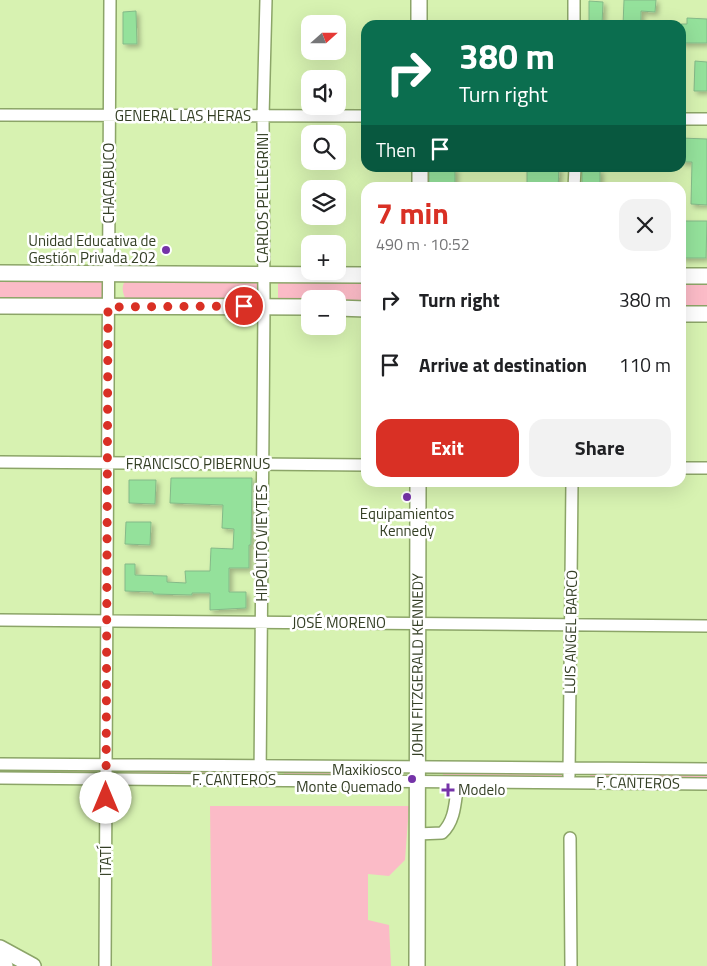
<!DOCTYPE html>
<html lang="en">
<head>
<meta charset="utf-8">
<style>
	:root { --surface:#fff; --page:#f2f2f2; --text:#202124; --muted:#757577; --accent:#d93025 }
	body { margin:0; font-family:"Titillium Web",sans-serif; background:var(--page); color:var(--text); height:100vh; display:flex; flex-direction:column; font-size:19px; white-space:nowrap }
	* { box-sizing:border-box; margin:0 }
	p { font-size:16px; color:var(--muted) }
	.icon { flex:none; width:28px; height:28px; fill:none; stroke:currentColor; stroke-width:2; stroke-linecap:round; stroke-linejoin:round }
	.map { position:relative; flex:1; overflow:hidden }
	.drawer { position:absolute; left:361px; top:182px; width:325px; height:305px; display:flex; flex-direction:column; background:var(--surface); border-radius:15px; box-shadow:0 5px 20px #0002 }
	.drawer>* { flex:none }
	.hud { position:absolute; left:361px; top:20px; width:325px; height:152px; border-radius:15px; box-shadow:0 5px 20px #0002; background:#0b6e4f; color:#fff; overflow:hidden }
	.needle { width:32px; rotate:69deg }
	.tools { position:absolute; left:301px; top:15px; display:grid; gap:10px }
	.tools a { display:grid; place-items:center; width:45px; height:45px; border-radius:10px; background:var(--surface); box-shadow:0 5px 20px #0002; font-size:25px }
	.pin { position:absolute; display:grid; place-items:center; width:42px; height:42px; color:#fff; margin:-21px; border:2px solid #fff; border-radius:50%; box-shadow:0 1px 5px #0007 }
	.me { position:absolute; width:55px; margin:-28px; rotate:0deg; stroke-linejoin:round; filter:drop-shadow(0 0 4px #0008) }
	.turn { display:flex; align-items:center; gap:18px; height:105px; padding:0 15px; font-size:22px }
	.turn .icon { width:65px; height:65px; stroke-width:2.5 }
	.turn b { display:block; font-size:35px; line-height:42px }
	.then { display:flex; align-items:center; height:48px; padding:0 15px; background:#0003; gap:10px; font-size:19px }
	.round { display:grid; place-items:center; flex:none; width:52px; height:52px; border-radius:15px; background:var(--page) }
	.summary { display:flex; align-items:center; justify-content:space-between; height:85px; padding:0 15px }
	h1 { font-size:30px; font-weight:700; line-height:38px; color:var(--accent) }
	.button { display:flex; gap:10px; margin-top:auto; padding:10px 15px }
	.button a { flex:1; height:58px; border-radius:15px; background:var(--accent); color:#fff; font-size:20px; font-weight:700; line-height:58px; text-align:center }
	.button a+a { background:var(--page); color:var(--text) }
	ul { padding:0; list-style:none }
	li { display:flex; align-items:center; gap:15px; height:65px; padding:0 15px }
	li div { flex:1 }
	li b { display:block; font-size:19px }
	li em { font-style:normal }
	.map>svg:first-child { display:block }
</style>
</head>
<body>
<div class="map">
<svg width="707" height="966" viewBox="0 0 707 966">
	<defs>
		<filter id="shadow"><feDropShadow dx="3" dy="3" stdDeviation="2.5" flood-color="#0004"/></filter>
	</defs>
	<rect width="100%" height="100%" fill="#d7f2b1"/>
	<path fill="#fbbbc7" d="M0,277L99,278L104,282L103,299L0,302Z
		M366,279V303H338V299H310V303H283L278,299V281Z
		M126,280H255C260,286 259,296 255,302L128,303C123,295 120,287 126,280Z
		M707,280V308L681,307V281Z
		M0,769L93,771V775L0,773Z
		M125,770L244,772V775L125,774Z
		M284,771L403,773V777L284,775Z
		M443,773L562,775V779L443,777Z
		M590,774L707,775V779L590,777Z
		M210,806H409L405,860L389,876L368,874V920L389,925L391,966H212Z"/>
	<path fill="#94e19b" stroke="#84b988" filter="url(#shadow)" d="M624,0H656L655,12L641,11V25H623Z
		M589,1L603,2L602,25H589Z
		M136,11L137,44H123V12Z
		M687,18L707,19V43H681V24H687Z
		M695,61L707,62V91H694Z
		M681,138L707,139V205L691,204L692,162H681Z
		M429,168H455V188H429Z
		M527,168H559L558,188H527Z
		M582,170H600V188H585V183H582Z
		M681,221H707L706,258H681Z
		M171,478H252L251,545H249V568H229V592H246V608L210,610V593H192V595L153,594V592L125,591V564H135V575L167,576V582L186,583L185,571H210L211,548L233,549L234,529L222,528L223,505L170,503Z
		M129,480H156L155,504L129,503Z
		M126,522H151L150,545L125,544Z"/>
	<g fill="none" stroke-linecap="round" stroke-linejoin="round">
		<g stroke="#8ca568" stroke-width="14">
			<path id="minor" d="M574,0V25
				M0,115L366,116
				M681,119H707
				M574,188L575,168
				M0,462L366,465
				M681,468H707
				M0,620L707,626
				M0,764L707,769
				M569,776L572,482
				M0,778L707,784
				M260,780L264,306L263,116L266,0
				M417,834L442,833C456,820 455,800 458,782
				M570,838L571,966
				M105,966L110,0"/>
		</g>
		<g stroke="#8ca568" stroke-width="18">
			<g id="major">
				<path d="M419,0V25"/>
				<path d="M420,188V168"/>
				<path d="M0,273L366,275"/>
				<path d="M681,276H707"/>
				<path d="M0,306L310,307"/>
				<path d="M338,308L366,309"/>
				<path d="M681,314H707"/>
				<path d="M0,948L33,966"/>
				<path d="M0,963L5,966"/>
				<path id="s1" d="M417,966L418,482"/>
			</g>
		</g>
		<use href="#minor" stroke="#fff" stroke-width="11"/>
		<use href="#major" stroke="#fff" stroke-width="15"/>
	</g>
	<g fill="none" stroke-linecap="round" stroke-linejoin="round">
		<path stroke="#d93025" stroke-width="9" stroke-dasharray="0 16.2" d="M106,798L108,307L244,306"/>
	</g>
	<g fill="#7533a8" stroke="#fff" stroke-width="2">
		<circle cx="166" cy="250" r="5"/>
		<circle cx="407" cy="497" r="5"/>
		<circle cx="412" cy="779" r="5"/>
		<path d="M445.5 782.5h5v5h5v5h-5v5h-5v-5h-5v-5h5z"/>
	</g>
	<g text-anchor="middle" stroke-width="5" stroke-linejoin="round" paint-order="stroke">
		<g font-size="15" fill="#343f25" stroke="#fff">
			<text x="183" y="121">GENERAL LAS HERAS</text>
			<text transform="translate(109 183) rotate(-90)" y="5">CHACABUCO</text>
			<text transform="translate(263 198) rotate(-90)" y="5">CARLOS PELLEGRINI</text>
			<text x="198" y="469">FRANCISCO PIBERNUS</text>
			<text transform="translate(262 543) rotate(-90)" y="5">HIPÓLITO VIEYTES</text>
			<text x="339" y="628">JOSÉ MORENO</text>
			<text transform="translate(571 632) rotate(-89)" y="5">LUIS ANGEL BARCO</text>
			<text dy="5" stroke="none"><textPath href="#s1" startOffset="301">JOHN FITZGERALD KENNEDY</textPath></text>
			<text x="234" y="785">F. CANTEROS</text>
			<text transform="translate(638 783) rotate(1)" y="5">F. CANTEROS</text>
			<text transform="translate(106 861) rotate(-90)" y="5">ITATÍ</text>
		</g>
		<g font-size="15" fill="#343f25" stroke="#fff" text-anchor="end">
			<text x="156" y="246">Unidad Educativa de<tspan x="156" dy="17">Gestión Privada 202</tspan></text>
			<text x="407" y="519" text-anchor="middle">Equipamientos<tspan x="407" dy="17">Kennedy</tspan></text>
			<text x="402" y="775">Maxikiosco<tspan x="402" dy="17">Monte Quemado</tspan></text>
			<text x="458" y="795" text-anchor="start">Modelo</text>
		</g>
	</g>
</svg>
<div class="tools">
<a><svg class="needle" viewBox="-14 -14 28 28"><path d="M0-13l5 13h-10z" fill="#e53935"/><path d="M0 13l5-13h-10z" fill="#757577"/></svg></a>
<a><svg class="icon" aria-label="sound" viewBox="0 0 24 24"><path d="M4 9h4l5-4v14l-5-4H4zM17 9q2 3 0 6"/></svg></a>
<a><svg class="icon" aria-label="search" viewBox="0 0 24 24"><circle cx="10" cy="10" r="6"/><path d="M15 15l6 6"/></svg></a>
<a><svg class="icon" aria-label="layers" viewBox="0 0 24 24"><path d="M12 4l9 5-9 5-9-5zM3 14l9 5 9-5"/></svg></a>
<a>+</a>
<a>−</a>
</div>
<div class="pin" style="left:244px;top:306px;background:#d93025"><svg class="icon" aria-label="arrive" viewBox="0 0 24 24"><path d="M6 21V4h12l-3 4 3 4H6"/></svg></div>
<svg class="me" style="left:106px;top:798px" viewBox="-20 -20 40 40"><circle r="19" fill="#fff"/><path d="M0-13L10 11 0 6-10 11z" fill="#d93025"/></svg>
<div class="hud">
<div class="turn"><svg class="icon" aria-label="right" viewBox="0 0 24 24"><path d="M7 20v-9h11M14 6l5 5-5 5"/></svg><div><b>380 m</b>Turn right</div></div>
<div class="then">Then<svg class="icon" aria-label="arrive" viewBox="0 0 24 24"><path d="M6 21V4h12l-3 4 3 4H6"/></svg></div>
</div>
<section class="drawer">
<div class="summary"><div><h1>7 min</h1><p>490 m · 10:52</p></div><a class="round"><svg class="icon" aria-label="close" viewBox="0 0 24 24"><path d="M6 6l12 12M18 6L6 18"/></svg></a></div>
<ul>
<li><svg class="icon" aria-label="right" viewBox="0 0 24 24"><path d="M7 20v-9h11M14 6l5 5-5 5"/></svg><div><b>Turn right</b></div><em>380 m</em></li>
<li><svg class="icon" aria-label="arrive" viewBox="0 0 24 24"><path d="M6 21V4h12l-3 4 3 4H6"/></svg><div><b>Arrive at destination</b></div><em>110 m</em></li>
</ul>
<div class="button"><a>Exit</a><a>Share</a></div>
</section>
</div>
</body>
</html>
